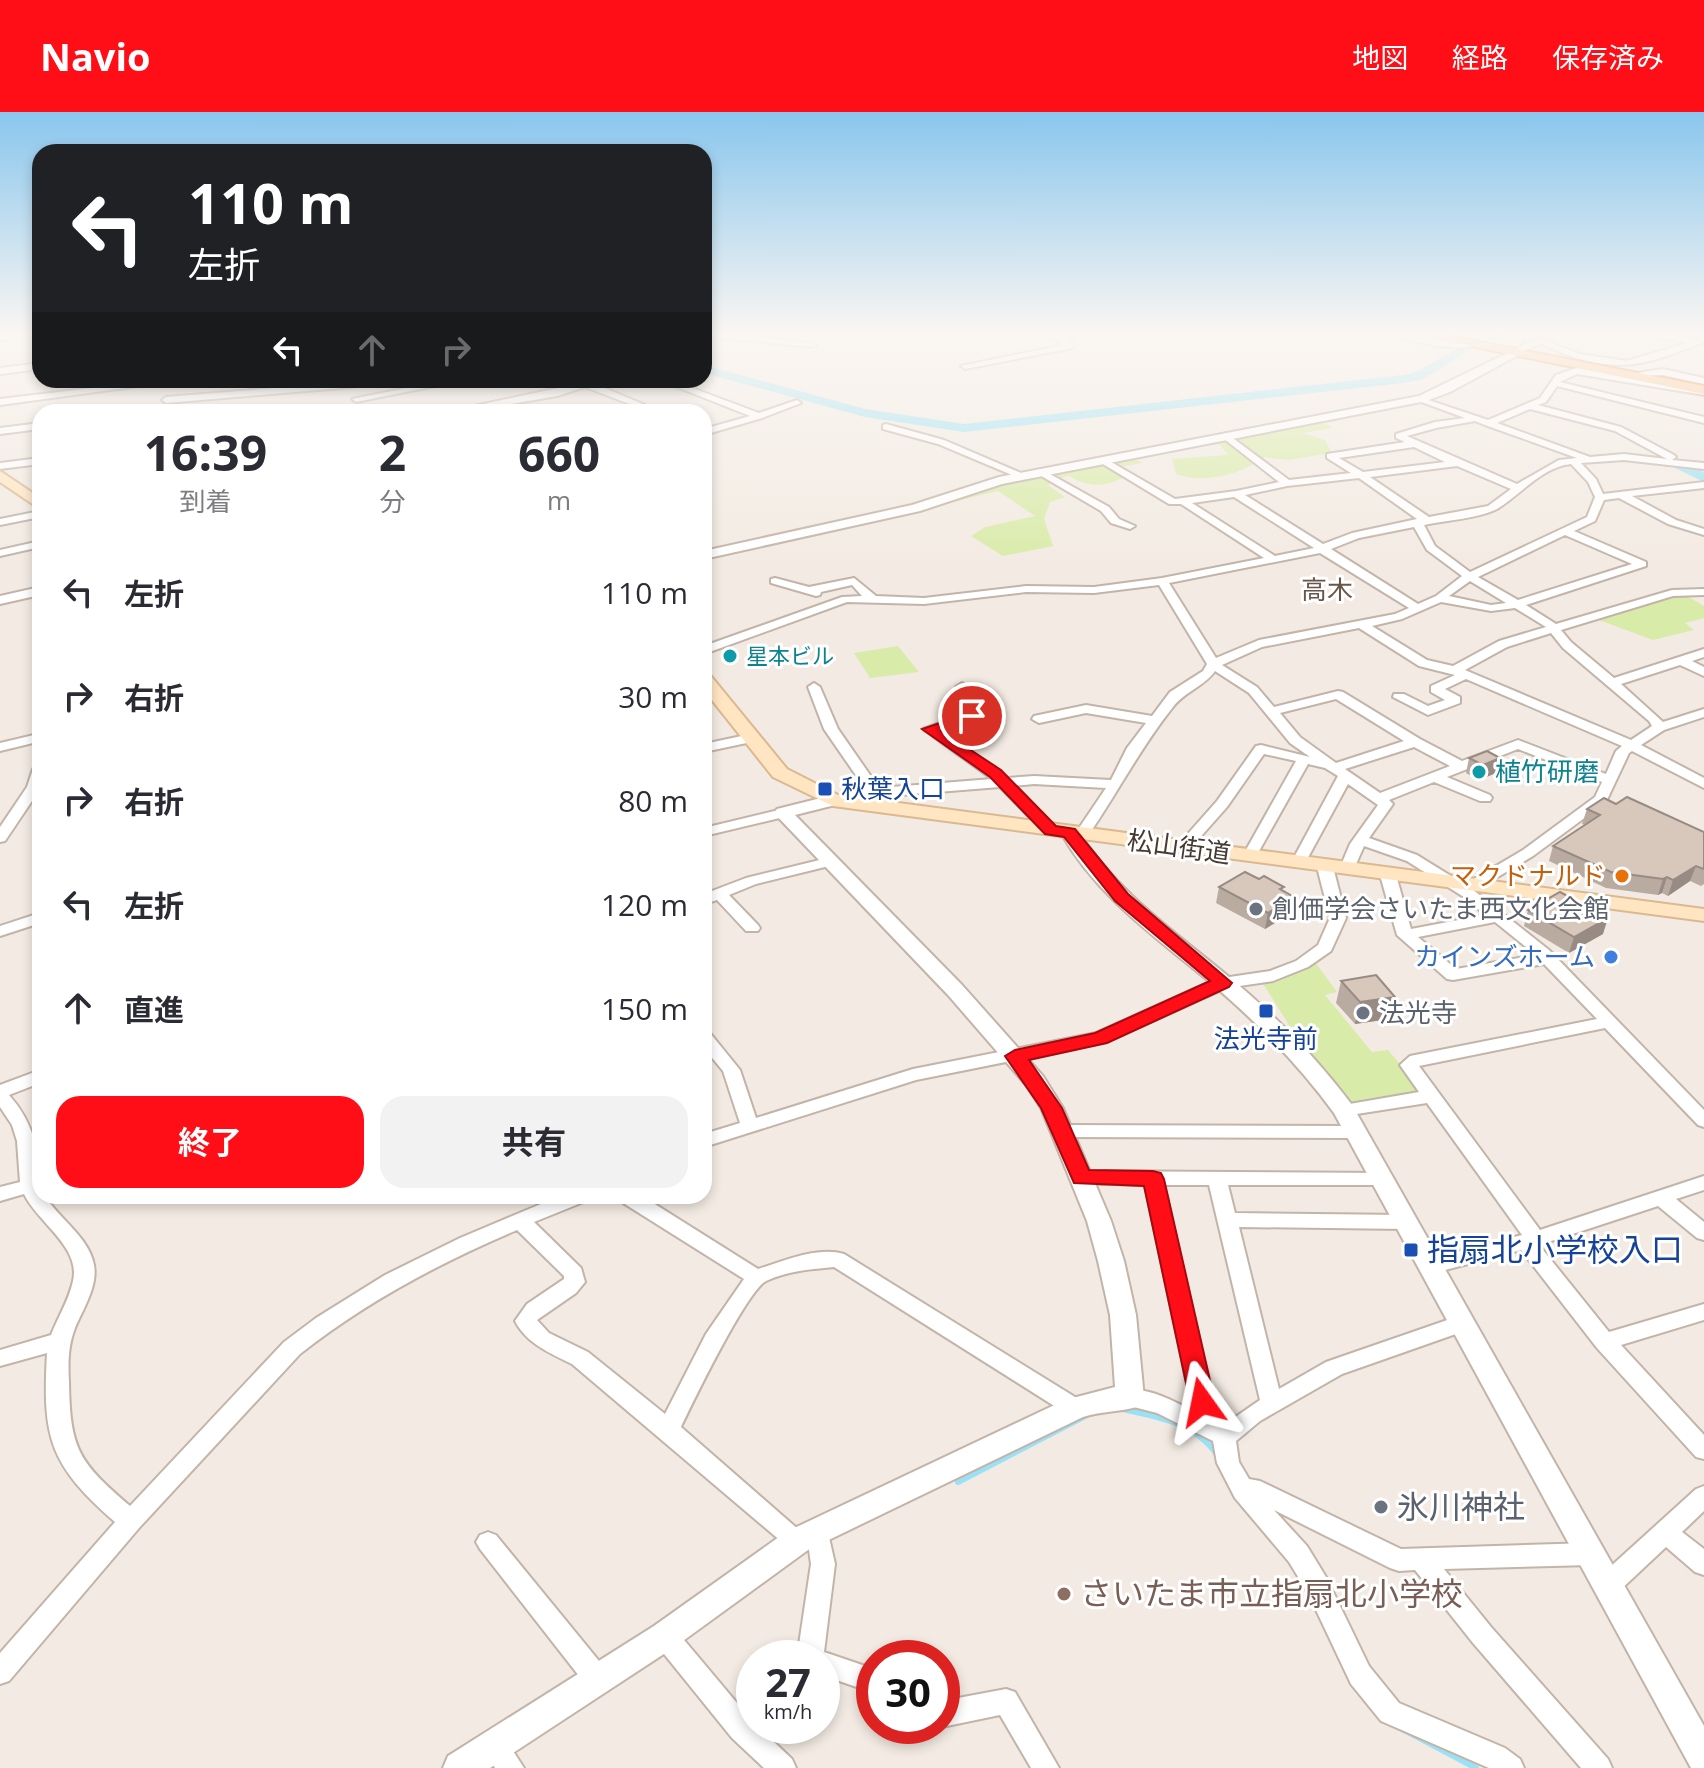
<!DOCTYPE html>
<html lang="ja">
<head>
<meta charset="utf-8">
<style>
	:root { --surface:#fff; --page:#f2f2f3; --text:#2b2b33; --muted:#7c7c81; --accent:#ff0e17 }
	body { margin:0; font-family:"Open Sans","Noto Sans JP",sans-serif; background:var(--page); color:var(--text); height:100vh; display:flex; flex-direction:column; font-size:30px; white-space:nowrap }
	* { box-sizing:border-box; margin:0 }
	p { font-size:26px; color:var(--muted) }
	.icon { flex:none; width:44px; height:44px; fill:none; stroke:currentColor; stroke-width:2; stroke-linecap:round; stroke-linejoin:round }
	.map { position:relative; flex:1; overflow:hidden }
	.panel { position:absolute; left:32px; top:292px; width:680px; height:800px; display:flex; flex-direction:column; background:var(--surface); border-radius:24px; box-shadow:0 4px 12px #0003 }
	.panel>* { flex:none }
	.banner { position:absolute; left:32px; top:32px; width:680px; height:244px; border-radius:24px; box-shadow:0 4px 12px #0003; background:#202124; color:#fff; overflow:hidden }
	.speed { position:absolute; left:736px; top:1528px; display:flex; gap:16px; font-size:40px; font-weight:700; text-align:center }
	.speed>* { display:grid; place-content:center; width:104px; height:104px; border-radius:50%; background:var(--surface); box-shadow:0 4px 12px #0003; line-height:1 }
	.speed small { font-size:20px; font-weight:400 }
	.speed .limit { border:12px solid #d22; background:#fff; color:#111 }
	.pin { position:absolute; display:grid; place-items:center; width:68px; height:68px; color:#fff; margin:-34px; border:4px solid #fff; border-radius:50%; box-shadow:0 2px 8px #0007 }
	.me { position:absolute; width:88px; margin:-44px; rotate:348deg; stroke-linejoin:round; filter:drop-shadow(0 0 6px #0008) }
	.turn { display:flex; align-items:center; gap:28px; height:168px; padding:0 24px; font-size:36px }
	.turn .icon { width:104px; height:104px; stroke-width:2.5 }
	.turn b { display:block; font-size:56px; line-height:68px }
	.lanes { display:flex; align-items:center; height:76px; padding:0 24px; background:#0003; justify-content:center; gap:40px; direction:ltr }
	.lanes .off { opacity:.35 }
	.eta { display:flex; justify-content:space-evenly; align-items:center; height:136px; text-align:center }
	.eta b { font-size:48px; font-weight:700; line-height:56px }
	.primary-button { display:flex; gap:16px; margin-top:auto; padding:16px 24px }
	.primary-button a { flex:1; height:92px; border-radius:24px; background:var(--accent); color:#fff; font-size:32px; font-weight:700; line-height:92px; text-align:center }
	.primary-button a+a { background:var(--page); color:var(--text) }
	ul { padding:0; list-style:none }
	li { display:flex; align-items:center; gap:24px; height:104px; padding:0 24px }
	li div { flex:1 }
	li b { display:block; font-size:30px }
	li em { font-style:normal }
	header { display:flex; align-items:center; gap:48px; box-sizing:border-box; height:112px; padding:0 40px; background:var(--accent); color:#fff }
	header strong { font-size:38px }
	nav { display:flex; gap:44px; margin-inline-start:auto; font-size:28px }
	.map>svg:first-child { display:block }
</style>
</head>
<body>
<header>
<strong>Navio</strong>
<nav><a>地図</a><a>経路</a><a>保存済み</a></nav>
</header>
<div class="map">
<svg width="1704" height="1656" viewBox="0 0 1704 1656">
	<rect width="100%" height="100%" fill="#f3ebe3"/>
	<path fill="#d9eba9" d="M1320,309L1333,316L1303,321L1325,328L1332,341L1288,348L1264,345C1241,363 1203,372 1176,362L1172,347L1228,343L1217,329Z
		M1130,345L1143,351L1112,356L1125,365C1102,375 1091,376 1069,364L1049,369V374L1065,385L1050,390L1044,407L1053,434L1003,444L971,424L985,415L1035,404L998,379L953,390L946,388L999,371Z
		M1674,483L1687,484L1704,494V506L1685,511L1694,518L1653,528L1599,508Z
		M898,534L919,560L870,566L854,541Z
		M1315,850L1337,880L1325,883L1372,940L1388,938L1422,978L1421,982L1358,993L1350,991L1294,921L1262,870Z"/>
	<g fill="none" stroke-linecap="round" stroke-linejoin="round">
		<path stroke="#9ae1f5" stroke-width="6" d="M1122,1297C1156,1304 1195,1311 1216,1341
			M958,1370L1087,1303
			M1395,1613L1476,1656"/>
		<path fill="#9ae1f5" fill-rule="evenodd" d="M1496,220H1515L1489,228V222Z
			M1459,236L1465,240L1463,243L1423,267L1403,271L964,320L865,305L704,261V253L865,297L964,312L1403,263L1414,261Z
			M1676,347L1704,360V370L1671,354L1669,351Z"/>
		<g stroke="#c2b4a8" stroke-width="4">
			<path id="minor" d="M0,220H4L7,228H0Z
				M704,220L812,231L816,233L812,235L704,224Z
				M1017,220L1048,223L1087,220L1062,225L1073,232V236L965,257L961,254L1063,233L1054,227Z
				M1382,220H1400L1476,233C1459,241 1400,228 1382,220Z
				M1628,220H1665L1694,228L1704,225V230C1653,250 1625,262 1570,244C1560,241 1551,235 1541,232L1520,240L1516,238L1525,231L1541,227L1580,242L1627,249L1687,231Z
				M40,251V257L0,262V256Z
				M1576,256L1607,261L1610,257L1616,263L1704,277V283L1577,262L1560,270L1704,305V311L1557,274L1546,290L1538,293L1621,315L1674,343L1676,345L1672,348L1704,351V357L1624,348L1581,351L1596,367L1603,382L1704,370V376L1632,384L1676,408L1704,417V423L1668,412L1619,386L1604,388L1595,409L1574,419L1646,450V454L1526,493L1556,512L1672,478L1704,477V483L1673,484L1561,518L1571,530L1614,566L1704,537V545L1692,549L1704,555V564L1680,553L1621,572L1663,610L1704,597V605L1664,618L1641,633L1704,666V676L1632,639L1629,641L1606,690L1533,744L1479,776L1472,777L1549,838L1704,998V1015L1698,1013L1605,916L1419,954L1540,1118L1704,1064V1078L1676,1087L1704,1110V1128L1697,1126L1658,1094L1539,1133L1609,1220L1704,1192V1208L1621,1233L1704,1323V1347L1696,1345L1597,1236L1521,1138L1430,1162L1423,1159L1420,1154L1423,1149L1522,1123L1427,991L1344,1004L1338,1002L1335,998L1338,994L1419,980L1400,953L1410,944L1597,907L1544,852L1453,868L1447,867L1397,823L1380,763L1383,760L1388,758L1396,763L1411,817L1485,803L1467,787L1407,749L1364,734L1352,761H1342L1339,758L1350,732L1378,693L1348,672L1305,751L1303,754H1293L1291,751L1338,664L1325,656L1308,652L1254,748H1244L1242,745L1296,649L1264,642L1227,695L1188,739H1178L1176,736L1178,733L1217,689L1256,634L1261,633L1310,645L1290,631L1249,581L1215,559C1205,574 1184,580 1173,595C1140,636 1117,682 1087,725H1077L1075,722L1106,676L1034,672L1014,674L1056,716L1058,719L1056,722H1046L1000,675L875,685L833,692L826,688L833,684L866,678L824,617L808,575L814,571L820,575L838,617L879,676L992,667L923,617L965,602L956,575L962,571L968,575L979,604L940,618L1007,666L1034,664L1111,668L1127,636L1146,611L1086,601L1039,611L1032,607L1034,604L1086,593L1152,604L1170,580L1203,559L1207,552L1159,473L1094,481L1026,480L924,492L847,490L704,542V534L842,485L862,484L852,473L821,480L820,483L816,484L771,471V467L775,466L809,475L854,466L876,484L924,486L1026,474L1094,475L1162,466L1264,446L1181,392H1169L1098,349L1106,347L1175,387L1236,379L1279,370L1223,326L1221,324L1226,321L1289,368L1351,361L1327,346V342L1405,330L1396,326V322L1435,310L1465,306L1419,289V285L1488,308L1540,286L1556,263ZM1530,297L1615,319L1667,347L1624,342L1590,345L1497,311ZM1475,309L1485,313L1577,346L1559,348L1517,372L1407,324L1436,316ZM1414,335L1445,350L1363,360L1339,346ZM1571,352L1588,370L1595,385L1587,405L1470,460L1435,434L1424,413C1443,409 1480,406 1497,397C1520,383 1542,355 1571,352ZM1457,354L1511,377L1488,394L1429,405L1370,365ZM1359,366L1417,407L1352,421L1323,432L1245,383L1287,374ZM1234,385L1314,436L1275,444L1192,391ZM1414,415L1427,438L1462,464L1436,484L1418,492L1331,437L1359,426ZM1565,423L1632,452L1518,488L1478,465ZM1320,441L1409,496L1395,502L1259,528L1216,546L1169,471ZM1470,469L1506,491L1491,493L1449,484ZM1441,490L1491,499L1515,496L1546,515L1499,529L1453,554L1427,548L1372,514L1402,507ZM1359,516L1419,554L1455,563L1431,574V580L1445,588L1428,594L1404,582H1394L1393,585L1428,603L1460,591V585L1445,577L1466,567L1622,634L1616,639L1606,662L1518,628L1462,649L1420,627L1343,580L1338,579L1274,595L1257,575L1222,553L1262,535ZM1551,521L1563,536L1649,609L1652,614L1631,628L1465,558L1507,535ZM1336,587L1404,629L1336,651L1300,625L1280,601ZM1414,635L1450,654L1380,681L1345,657ZM1518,637L1602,670L1595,685L1523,738L1469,770L1467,774L1417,743L1369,726L1393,692L1389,688L1434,670L1480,689H1490L1492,686L1490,683L1447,665ZM1495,810L1536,843L1456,857L1418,825Z
				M1663,257L1704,266V272L1663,263L1641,264L1637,261Z
				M159,268H184L0,293V287Z
				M447,268H465L356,290L352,287Z
				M577,268L590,270L662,300H649L639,296L632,300H620L632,293L585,275L557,284L466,300H446L577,272L575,270Z
				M659,268H671L759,301L797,288L801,291L762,306L704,323V317L750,304Z
				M350,270L354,273L353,275L166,291L162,288L166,285Z
				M359,297L363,298L365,300H354Z
				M40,311V317L0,322V316Z
				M886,312L944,328L1028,364L1019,366L938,332L883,317V313Z
				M40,346V352L0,357V351Z
				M1041,357L1109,395L1119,407L1135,414L1130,417L1111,411L1101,399L1038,362V358Z
				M40,399V405L0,413V407Z
				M40,429V435L0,444V438Z
				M751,622L756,623V629L704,640V632Z
				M34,623L40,625V633L33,631L0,639V631Z
				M40,653V677L5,729L0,730V715L27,675L33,657Z
				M783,697L790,701L788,704L704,724V716Z
				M828,746L835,750L833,753L756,772L729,783L758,813L760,816L758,819H746L717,788L704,792V782L746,766Z
				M1325,750L1333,755L1346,806L1331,839L1308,855L1273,869L1226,876L1106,930L916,968L704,1035V1022L740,1011L723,959L704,936V920L710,921L740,958L756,1006L913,957L1096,921L1216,867L1270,859L1296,849L1318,833L1330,806L1317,755Z
				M40,801V811L0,824V814Z
				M40,958V971L9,983C36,1013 40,1045 40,1084H45C59,1107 89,1125 94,1153C98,1174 83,1197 75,1216C68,1234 68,1251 69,1270C70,1338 79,1350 130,1394L284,1230L316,1206L385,1163L460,1126L560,1084H589L586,1089L534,1110L581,1156L585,1170L576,1181L537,1208L549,1221L588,1240L665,1302L706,1222L744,1167L620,1089L617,1084H642L758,1157C784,1149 818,1134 844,1142L1083,1290L1086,1296L1083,1302L1075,1305L1067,1302L834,1155C812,1157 787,1159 766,1169C746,1180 693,1290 681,1315L807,1425L810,1412L818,1409L826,1412L835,1452L824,1540L874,1557V1581L822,1563V1546H797L811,1452L808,1431L805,1436L797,1439L789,1436L572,1252C550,1241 527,1232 515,1209L527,1192L564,1167V1164L517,1118C439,1151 366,1190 300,1242L139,1416L9,1569L0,1572V1541L115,1410C50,1353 42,1327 47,1241L0,1254V1238L51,1223C58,1205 69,1188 73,1169C81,1135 38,1111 24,1082L0,1089V1075L20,1070L17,1029L12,1013L0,995V973Z
				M1062,1013L1356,1014L1363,1016L1365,1020L1363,1024L1356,1026L1062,1025L1055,1023L1053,1019L1055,1015Z
				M1081,1059L1389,1061L1392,1066L1389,1071L1382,1073H1228L1235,1101L1406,1103L1413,1105L1416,1110L1413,1115L1406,1117L1239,1115L1279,1277L1326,1250L1456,1205L1463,1203L1470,1205L1474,1211L1470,1217L1342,1262L1260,1309L1236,1329L1239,1350L1249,1367L1260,1369L1401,1437L1591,1431L1600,1434L1603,1442L1600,1450L1591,1453L1444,1457L1491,1515L1608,1647L1612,1656H1581L1473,1531L1415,1458L1399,1459L1390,1456L1274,1398L1307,1434L1326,1465L1369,1554L1399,1591L1505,1636L1520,1647L1524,1656H1489L1381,1609L1351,1572L1308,1481L1289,1450L1235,1386L1217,1351L1213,1329L1157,1301L1122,1292L1119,1286L1122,1280C1144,1272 1173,1289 1193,1299L1145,1073L1074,1071L1071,1066L1074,1061ZM1164,1073H1209L1260,1288L1221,1315L1218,1312Z
				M1704,1374V1399L1682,1420L1704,1437V1463L1695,1460L1666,1435L1617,1481L1608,1484L1599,1481L1596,1473L1599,1465L1696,1377Z
				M488,1420L496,1423L608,1560L612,1569L608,1578L599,1581L590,1578L480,1437L476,1430L480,1423Z
				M665,1512L674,1516L742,1597L754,1590V1614H761L759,1616L792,1647L796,1656H764L732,1626L656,1532L652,1524L656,1516Z
				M1006,1577L1015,1580L1059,1656H1031L1000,1603L942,1615L941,1614L942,1589Z
				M495,1621L504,1625L524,1656H495L482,1634L486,1625Z"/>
		</g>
		<g stroke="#c2b4a8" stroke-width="4">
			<path id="tertiary" d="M1520,235L1524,236V240L1450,280L1426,289L1002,372L920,399L704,447V439L912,393L999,365L1419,284Z
				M40,475V483L0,492V484Z
				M833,683L842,688L839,692L795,703L962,873L1043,964L1063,996L1111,1109L1124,1149L1136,1203L1144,1286L1140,1294C1121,1300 1102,1299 1083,1305L808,1438L676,1534L490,1656H443L448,1644L654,1514L786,1420L1065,1288L1115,1275L1110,1203L1098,1149L1087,1109L1041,996L1027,974L948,883L774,701L777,697Z
				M1070,716L1076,717C1121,784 1169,815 1229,865C1275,903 1316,945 1352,993L1704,1614V1656H1691L1334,1001C1299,953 1258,911 1212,872C1157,826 1097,785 1061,721Z"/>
		</g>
		<g stroke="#dab991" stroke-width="4">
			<path id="secondary" d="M0,359L40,386V397L0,370Z
				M704,562L710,563L787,657L838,683L1704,797V809L833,694L773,665L704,578Z"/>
		</g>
		<g stroke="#e87e29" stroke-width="4">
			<path id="trunk" d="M1402,220H1429L1704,274V282Z"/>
		</g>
		<use href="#minor" fill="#fff" fill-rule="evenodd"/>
		<use href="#tertiary" fill="#fff" fill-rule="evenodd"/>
		<use href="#secondary" fill="#ffe5c1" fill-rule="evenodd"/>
		<use href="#trunk" fill="#ffbc79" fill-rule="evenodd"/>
	</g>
	<path fill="#baaba1" d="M1469,646L1496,661L1479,668L1466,661Z
		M1616,692L1704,720V772L1701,774L1690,769L1668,784L1662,781L1658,783L1606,776L1549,749L1553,734L1585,713L1582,712L1587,697Z
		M1219,775L1283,779L1291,801L1265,817L1216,791Z
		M1528,798L1603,822L1569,841L1524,814Z
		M1341,869L1389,907L1355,912L1336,891Z"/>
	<path fill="#978b83" d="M1500,646L1496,661L1479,668L1483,653Z
		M1696,754L1690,769L1668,784L1673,768Z
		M1667,765L1662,781L1658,783L1663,767Z
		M1294,785L1291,801L1265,817L1268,801Z
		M1608,806L1603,822L1569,841L1574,825Z
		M1395,885L1389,907L1355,912L1360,890Z"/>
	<path fill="#d8c7bb" stroke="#978b83" stroke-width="2" d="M1487,639L1500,646L1483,653L1469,646Z
		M1627,685L1704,720V757L1696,754L1673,768L1667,765L1663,767L1611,760L1553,734L1600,703L1587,697L1604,686L1616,692Z
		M1245,760L1259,767L1264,764L1284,775L1280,777L1294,785L1268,801L1219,775Z
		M1560,780L1608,806L1574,825L1528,798Z
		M1376,863L1395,885L1360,890L1341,869Z"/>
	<linearGradient id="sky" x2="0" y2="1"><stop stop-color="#89c6ed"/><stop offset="0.49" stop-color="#faf6f2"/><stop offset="1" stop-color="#faf6f2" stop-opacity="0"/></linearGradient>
	<rect width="1704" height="452" fill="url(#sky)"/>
	<path fill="#ff0e17" stroke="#a6090f" stroke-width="2" d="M972,600L980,604L977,607L942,619L1001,658L1056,714L1075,717L1128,782L1232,871L1229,875L1107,931L1029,948L1062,996L1089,1058L1153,1059L1161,1061L1164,1067L1215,1290L1211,1297L1202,1300L1193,1297L1190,1290L1144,1074L1074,1071L1041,996L1005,944L1015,938L1095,921L1210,869L1115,789L1064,725L1045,722L990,665L922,617Z"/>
	<g fill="#0f9aa8" stroke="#fff" stroke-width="3">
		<circle cx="730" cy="544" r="8"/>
		<circle cx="1479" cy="660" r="8"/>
	</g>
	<g fill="#1a4fb4" stroke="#fff" stroke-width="3">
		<rect x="817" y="669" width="16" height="16" rx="4"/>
		<rect x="1258" y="891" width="16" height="16" rx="4"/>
		<rect x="1403" y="1130" width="16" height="16" rx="4"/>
	</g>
	<circle fill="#e8710a" stroke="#fff" stroke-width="3" cx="1622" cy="764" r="8"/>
	<g fill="#6b7280" stroke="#fff" stroke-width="3">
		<circle cx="1256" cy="797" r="8"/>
		<circle cx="1363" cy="901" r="8"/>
		<circle cx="1381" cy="1395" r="8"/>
	</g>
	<circle fill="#3f7fe0" stroke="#fff" stroke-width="3" cx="1611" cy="845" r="8"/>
	<circle fill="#8d6e63" stroke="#fff" stroke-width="3" cx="1064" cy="1482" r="8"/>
	<g text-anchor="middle" stroke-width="6" stroke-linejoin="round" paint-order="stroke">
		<g font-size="22" fill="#0d838f" stroke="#fff" text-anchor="start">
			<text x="746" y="552">星本ビル</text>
		</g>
		<g font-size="26" fill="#69564a" stroke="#fff">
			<text x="1327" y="487">高木</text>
		</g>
		<g font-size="26" fill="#0d838f" stroke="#fff" text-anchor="start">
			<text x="1495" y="669">植竹研磨</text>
		</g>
		<g font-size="26" fill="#164399" stroke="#fff" text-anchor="start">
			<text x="841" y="686">秋葉入口</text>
			<text x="1266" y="936" text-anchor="middle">法光寺前</text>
		</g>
		<g font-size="26" fill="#453b33" stroke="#fff">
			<text transform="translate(1179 735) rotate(8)" y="9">松山街道</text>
		</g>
		<g font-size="26" fill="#c56008" stroke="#fff" text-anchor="end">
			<text x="1606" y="773">マクドナルド</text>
		</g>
		<g font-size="26" fill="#5b616d" stroke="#fff" text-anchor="start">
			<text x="1272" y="806">創価学会さいたま西文化会館</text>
			<text x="1379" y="910">法光寺</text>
		</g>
		<g font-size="26" fill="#366cbe" stroke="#fff" text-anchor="end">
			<text x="1595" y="854">カインズホーム</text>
		</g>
		<g font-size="32" fill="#164399" stroke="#fff" text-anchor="start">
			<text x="1427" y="1149">指扇北小学校入口</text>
		</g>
		<g font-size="32" fill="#5b616d" stroke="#fff" text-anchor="start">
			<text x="1397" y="1406">氷川神社</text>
		</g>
		<g font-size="32" fill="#785e54" stroke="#fff" text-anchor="start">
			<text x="1080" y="1493">さいたま市立指扇北小学校</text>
		</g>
	</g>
</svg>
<div class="speed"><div>27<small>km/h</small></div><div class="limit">30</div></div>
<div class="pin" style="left:972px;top:604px;background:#d93025"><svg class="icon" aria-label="arrive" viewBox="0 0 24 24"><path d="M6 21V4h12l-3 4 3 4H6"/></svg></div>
<svg class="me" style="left:1202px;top:1290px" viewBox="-20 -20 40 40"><path d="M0-17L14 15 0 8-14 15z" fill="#ff0e17" stroke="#fff" stroke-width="4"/></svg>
<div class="banner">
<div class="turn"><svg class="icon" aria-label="left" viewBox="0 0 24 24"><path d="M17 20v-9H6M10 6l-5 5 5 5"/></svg><div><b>110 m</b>左折</div></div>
<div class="lanes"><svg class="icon" aria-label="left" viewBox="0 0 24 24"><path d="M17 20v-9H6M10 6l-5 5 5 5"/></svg><svg class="icon off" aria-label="ahead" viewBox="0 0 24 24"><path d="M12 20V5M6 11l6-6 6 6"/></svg><svg class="icon off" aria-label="right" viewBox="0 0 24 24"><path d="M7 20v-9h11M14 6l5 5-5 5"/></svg></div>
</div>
<section class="panel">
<div class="eta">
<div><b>16:39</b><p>到着</p></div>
<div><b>2</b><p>分</p></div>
<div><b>660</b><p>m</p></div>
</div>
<ul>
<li><svg class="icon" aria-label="left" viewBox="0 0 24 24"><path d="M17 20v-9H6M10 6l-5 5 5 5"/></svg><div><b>左折</b></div><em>110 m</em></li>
<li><svg class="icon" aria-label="right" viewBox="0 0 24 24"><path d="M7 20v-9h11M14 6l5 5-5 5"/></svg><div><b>右折</b></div><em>30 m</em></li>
<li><svg class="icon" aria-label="right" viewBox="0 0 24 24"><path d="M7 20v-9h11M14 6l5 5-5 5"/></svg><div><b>右折</b></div><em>80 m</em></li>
<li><svg class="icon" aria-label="left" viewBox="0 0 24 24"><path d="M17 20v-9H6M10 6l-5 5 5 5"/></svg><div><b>左折</b></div><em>120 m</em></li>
<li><svg class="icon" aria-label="ahead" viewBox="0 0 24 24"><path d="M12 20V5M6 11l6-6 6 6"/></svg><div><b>直進</b></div><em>150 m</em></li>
</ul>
<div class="primary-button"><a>終了</a><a>共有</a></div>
</section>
</div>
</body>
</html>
